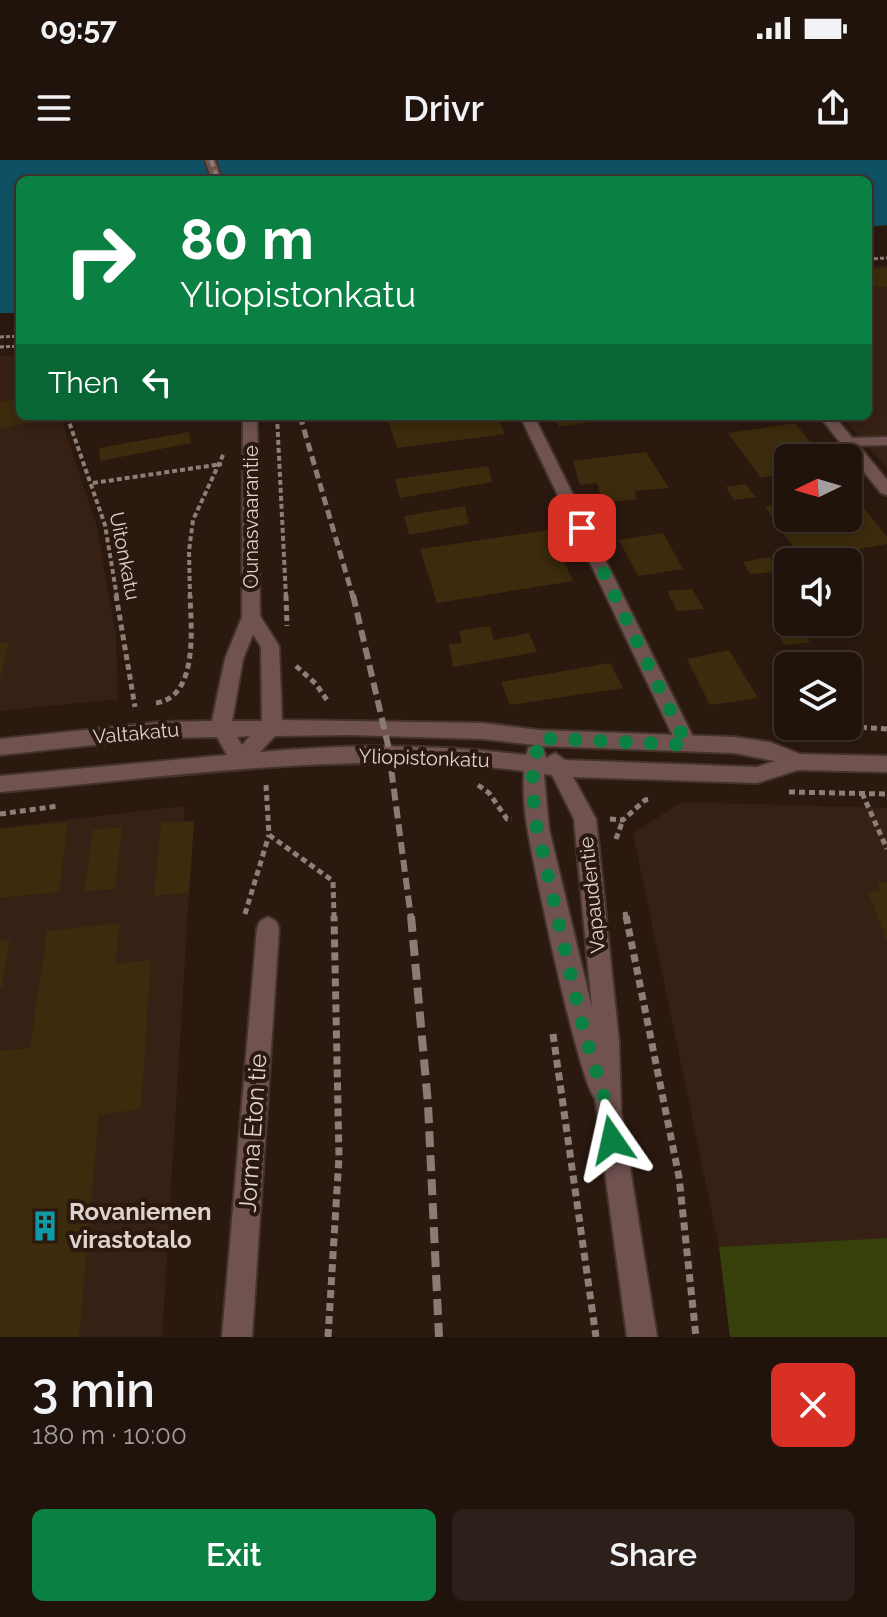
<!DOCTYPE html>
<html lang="en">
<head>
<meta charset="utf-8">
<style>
	:root { --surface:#20130c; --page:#2d201a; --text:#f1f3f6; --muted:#a29e9d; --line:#3d322d; --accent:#0b8043 }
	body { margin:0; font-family:Raleway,sans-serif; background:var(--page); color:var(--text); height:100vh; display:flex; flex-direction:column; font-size:30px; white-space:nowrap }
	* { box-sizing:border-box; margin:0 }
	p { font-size:26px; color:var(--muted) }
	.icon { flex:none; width:44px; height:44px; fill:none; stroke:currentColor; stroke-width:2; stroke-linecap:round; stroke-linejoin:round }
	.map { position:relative; height:1177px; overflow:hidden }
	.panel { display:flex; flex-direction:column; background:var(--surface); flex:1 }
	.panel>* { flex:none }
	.guide { position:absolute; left:16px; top:16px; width:856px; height:244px; border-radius:12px; box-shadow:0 4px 12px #0003,0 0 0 2px var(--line); background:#0b8043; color:#fff; overflow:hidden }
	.needle { width:52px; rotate:265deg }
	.tools { position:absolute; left:774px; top:284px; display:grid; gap:16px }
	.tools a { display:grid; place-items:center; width:88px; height:88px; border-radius:12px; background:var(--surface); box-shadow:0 4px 12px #0003,0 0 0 2px var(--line); font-size:40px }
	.pin { position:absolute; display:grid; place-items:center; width:68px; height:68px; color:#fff; margin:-34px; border-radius:16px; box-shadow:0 4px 12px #0006 }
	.me { position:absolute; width:88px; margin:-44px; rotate:349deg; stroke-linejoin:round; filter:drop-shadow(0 0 6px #0008) }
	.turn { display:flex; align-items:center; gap:28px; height:168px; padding:0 32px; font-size:36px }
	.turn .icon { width:104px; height:104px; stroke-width:2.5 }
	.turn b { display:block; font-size:56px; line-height:68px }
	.then { display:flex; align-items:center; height:76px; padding:0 32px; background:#0003; gap:16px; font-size:30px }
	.round { display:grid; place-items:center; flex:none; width:84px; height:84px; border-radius:12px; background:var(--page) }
	.summary { display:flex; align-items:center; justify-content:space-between; height:136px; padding:0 32px }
	h1 { font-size:48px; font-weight:600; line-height:60px }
	.cta { display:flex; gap:16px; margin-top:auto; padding:16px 32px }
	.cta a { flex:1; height:92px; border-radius:12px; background:var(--accent); color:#fff; font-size:32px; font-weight:600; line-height:92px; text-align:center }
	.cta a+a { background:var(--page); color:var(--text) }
	.status { display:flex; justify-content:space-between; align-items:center; height:56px; padding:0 40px; background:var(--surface); direction:ltr }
	.status svg { height:22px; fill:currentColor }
	header { display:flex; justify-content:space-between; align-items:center; height:104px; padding:0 32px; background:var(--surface); font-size:36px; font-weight:600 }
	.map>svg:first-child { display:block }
</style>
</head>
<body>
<div class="status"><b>09:57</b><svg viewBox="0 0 49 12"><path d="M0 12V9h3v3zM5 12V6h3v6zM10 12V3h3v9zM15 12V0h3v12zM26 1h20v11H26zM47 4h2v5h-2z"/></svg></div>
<header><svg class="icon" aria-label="menu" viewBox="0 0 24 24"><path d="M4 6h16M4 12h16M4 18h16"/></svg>Drivr<svg class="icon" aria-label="share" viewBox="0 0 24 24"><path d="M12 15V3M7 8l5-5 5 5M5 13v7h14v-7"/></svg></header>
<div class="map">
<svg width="887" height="1177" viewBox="0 0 887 1177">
	<rect width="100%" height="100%" fill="#2b1910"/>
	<path fill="#372014" d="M868,106H887V308L841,256H868Z
		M20,194V256H60L97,367L116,477L118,539L0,551V196Z
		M682,642L887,648V1078L719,1087L633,673Z
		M184,646L189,733L162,1177H0V668Z"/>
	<path fill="#37400b" d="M887,1078V1177H730L719,1087Z"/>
	<path fill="#105063" d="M0,0H887V65L868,67V20H20V153H0Z"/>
	<path fill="#3c2b0c" d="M868,109H887V127L868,126Z
		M20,237V256H39L40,260L0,269V242Z
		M387,256H497L505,274L397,288Z
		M554,256H593L596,261L559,267Z
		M795,263L823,298H788V313L761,318L728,273Z
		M189,272L191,283L100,301L99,288Z
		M646,292L669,328L634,331L637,339L603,343L597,323L580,325L573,301Z
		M488,306L492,322L400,338L395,319Z
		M745,324L756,337L734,340L726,327Z
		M851,332L887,377V384L802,399L765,347L788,343V358H848V333Z
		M465,346L469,364L409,375L404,356Z
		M549,370L573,421L437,443L420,389Z
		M663,373L683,409L638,416L619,380Z
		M770,397L776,412L750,414L743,402Z
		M692,429L704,449L677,451L667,431Z
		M798,464L810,482L784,485L776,469Z
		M490,466L494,480L529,473L537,492L453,507L449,484L462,483L459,471Z
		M9,482L1,516H0V483Z
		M729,490L758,538L710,545L687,499Z
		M610,503L623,528L510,545L501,522Z
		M194,661L189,733L154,736L161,663Z
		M68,662L59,732L0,738V669Z
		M122,667L115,729L84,731L93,670Z
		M887,722V781L868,732L880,731L877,723Z
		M120,763L115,804L151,800L141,949L99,955L79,1177H0V891L30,888L47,771Z
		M10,780L2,828L0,827V781Z"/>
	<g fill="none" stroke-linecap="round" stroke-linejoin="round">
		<g stroke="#44332a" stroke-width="4">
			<path id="service" d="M887,277V285L849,286L842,282L849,278Z"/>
		</g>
		<g stroke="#44332a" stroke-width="4">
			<path id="minor" d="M520,256H534L697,585L694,591H680Z
				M819,256H834L887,320V335L881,333Z
				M268,757L276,761L279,768L252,1177H222L257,768L260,761Z"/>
		</g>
		<g stroke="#44332a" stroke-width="4">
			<path id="tertiary" d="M205,0H215L222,20H212Z
				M243,256H257L260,456L279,486L282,560L483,563L539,570L734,577L770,582L800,594L887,596V612L798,610L757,623L573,617L596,659L619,881L621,951L657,1177H627L595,938C579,923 533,703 527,666C524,648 523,630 524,611C350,589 174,617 0,632V616L227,595L217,577L160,578L0,595V579L160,562L212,561L225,499L242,457ZM253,474L261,487L262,561H232L243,499ZM349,575L483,579L535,585L529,587L526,595C437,584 348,584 260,592L275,576ZM250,576L242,585L237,577ZM539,586L734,593L775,601L757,607L565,600L555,593L546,598L543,587ZM544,614L552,615L574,659L592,848L549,669Z"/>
		</g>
		<path stroke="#8d7e77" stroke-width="3" stroke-dasharray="4 2" stroke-linecap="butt" d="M868,99L887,98
			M0,177L20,176
			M0,187L20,186"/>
		<path stroke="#8d7e77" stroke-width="4" stroke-dasharray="5 3" stroke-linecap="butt" d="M67,256L105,365L117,437
			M277,256L286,437
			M93,323L222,304
			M190,437L189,391L193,360L224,293"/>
		<path stroke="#8d7e77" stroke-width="5" stroke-dasharray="6 4" stroke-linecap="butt" d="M116,435L135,547
			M286,435L287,466
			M296,506L316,524L329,543
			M156,543C199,537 191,466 190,435
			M841,566L887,569
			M266,625L269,675L333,721L334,758
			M478,625L489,633L507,659H512
			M789,632L887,634
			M862,633L887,689
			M0,654L58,646
			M610,659L623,660L645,640L652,639
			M616,679L623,660
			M625,752L626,758
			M245,754L269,675"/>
		<path stroke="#8d7e77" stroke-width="7" stroke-dasharray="8 5" stroke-linecap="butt" d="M626,756L679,1017L696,1177
			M553,874L596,1177
			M328,1177L339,997L334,756"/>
		<use href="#service" fill="#705351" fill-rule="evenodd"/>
		<use href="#minor" fill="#705351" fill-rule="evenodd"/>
		<use href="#tertiary" fill="#705351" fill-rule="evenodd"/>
		<path stroke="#8a7c74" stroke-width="4" stroke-dasharray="7 4" stroke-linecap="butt" d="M211,0L218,20"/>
		<path stroke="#8a7c74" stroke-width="5" stroke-dasharray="9 5" stroke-linecap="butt" d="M300,256L353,437"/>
		<path stroke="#8a7c74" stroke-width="6" stroke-dasharray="12 6" stroke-linecap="butt" d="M353,435L388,585L411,758"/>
		<path stroke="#8a7c74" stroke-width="8" stroke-dasharray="16 8" stroke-linecap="butt" d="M411,756L428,944L439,1177"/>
	</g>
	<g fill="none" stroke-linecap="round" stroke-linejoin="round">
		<path stroke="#0b8043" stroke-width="14" stroke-dasharray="0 25.2" d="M582,368L687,585L539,578L532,621L535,659L582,864L608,951L612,980"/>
	</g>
	<defs>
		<g id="building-bare" transform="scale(2.4)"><path d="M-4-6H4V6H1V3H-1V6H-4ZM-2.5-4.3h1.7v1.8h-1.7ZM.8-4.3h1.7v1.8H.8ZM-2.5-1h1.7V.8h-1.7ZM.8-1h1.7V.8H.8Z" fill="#0f9aa8" stroke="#2b1910" stroke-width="2.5" paint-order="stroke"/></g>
	</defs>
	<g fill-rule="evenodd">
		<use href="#building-bare" x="45" y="1066"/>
	</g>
	<g text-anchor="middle" stroke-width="8" stroke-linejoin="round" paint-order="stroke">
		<g font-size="20" fill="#ded2cc" stroke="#2b1910">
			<text transform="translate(251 357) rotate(-90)" y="7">Ounasvaarantie</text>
			<text transform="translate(125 396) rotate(79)" y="7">Uitonkatu</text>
			<text transform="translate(136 573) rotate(-5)" y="7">Valtakatu</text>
			<text transform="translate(424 598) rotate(2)" y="7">Yliopistonkatu</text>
			<text transform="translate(592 735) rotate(-96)" y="7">Vapaudentie</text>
		</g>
		<g font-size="24" fill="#ded2cc" stroke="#2b1910">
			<text transform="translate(253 973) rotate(-86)" y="8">Jorma Eton tie</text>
		</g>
		<g font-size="24" font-weight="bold" fill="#ded2cc" stroke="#2b1910" text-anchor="start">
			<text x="69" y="1060">Rovaniemen<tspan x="69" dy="28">virastotalo</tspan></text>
		</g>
	</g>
</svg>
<div class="tools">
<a><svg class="needle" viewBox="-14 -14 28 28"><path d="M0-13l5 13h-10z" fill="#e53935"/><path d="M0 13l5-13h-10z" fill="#a29e9d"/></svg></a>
<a><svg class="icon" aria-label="sound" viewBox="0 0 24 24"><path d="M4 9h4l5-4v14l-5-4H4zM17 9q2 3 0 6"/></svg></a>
<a><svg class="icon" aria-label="layers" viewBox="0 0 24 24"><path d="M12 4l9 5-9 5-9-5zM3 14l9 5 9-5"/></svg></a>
</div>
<div class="pin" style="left:582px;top:368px;background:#d93025"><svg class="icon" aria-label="arrive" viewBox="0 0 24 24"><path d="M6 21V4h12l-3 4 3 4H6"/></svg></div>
<svg class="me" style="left:612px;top:980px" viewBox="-20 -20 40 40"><path d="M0-17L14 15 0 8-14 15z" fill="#0b8043" stroke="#fff" stroke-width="4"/></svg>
<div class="guide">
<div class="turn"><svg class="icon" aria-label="right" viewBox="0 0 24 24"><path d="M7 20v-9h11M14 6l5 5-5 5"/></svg><div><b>80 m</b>Yliopistonkatu</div></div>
<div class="then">Then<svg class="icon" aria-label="left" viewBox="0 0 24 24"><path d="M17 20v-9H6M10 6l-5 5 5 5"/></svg></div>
</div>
</div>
<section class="panel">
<div class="summary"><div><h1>3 min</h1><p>180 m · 10:00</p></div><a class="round" style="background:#d93025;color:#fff"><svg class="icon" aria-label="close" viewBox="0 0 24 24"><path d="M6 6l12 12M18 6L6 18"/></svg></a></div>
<div class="cta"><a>Exit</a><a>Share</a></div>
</section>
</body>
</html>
